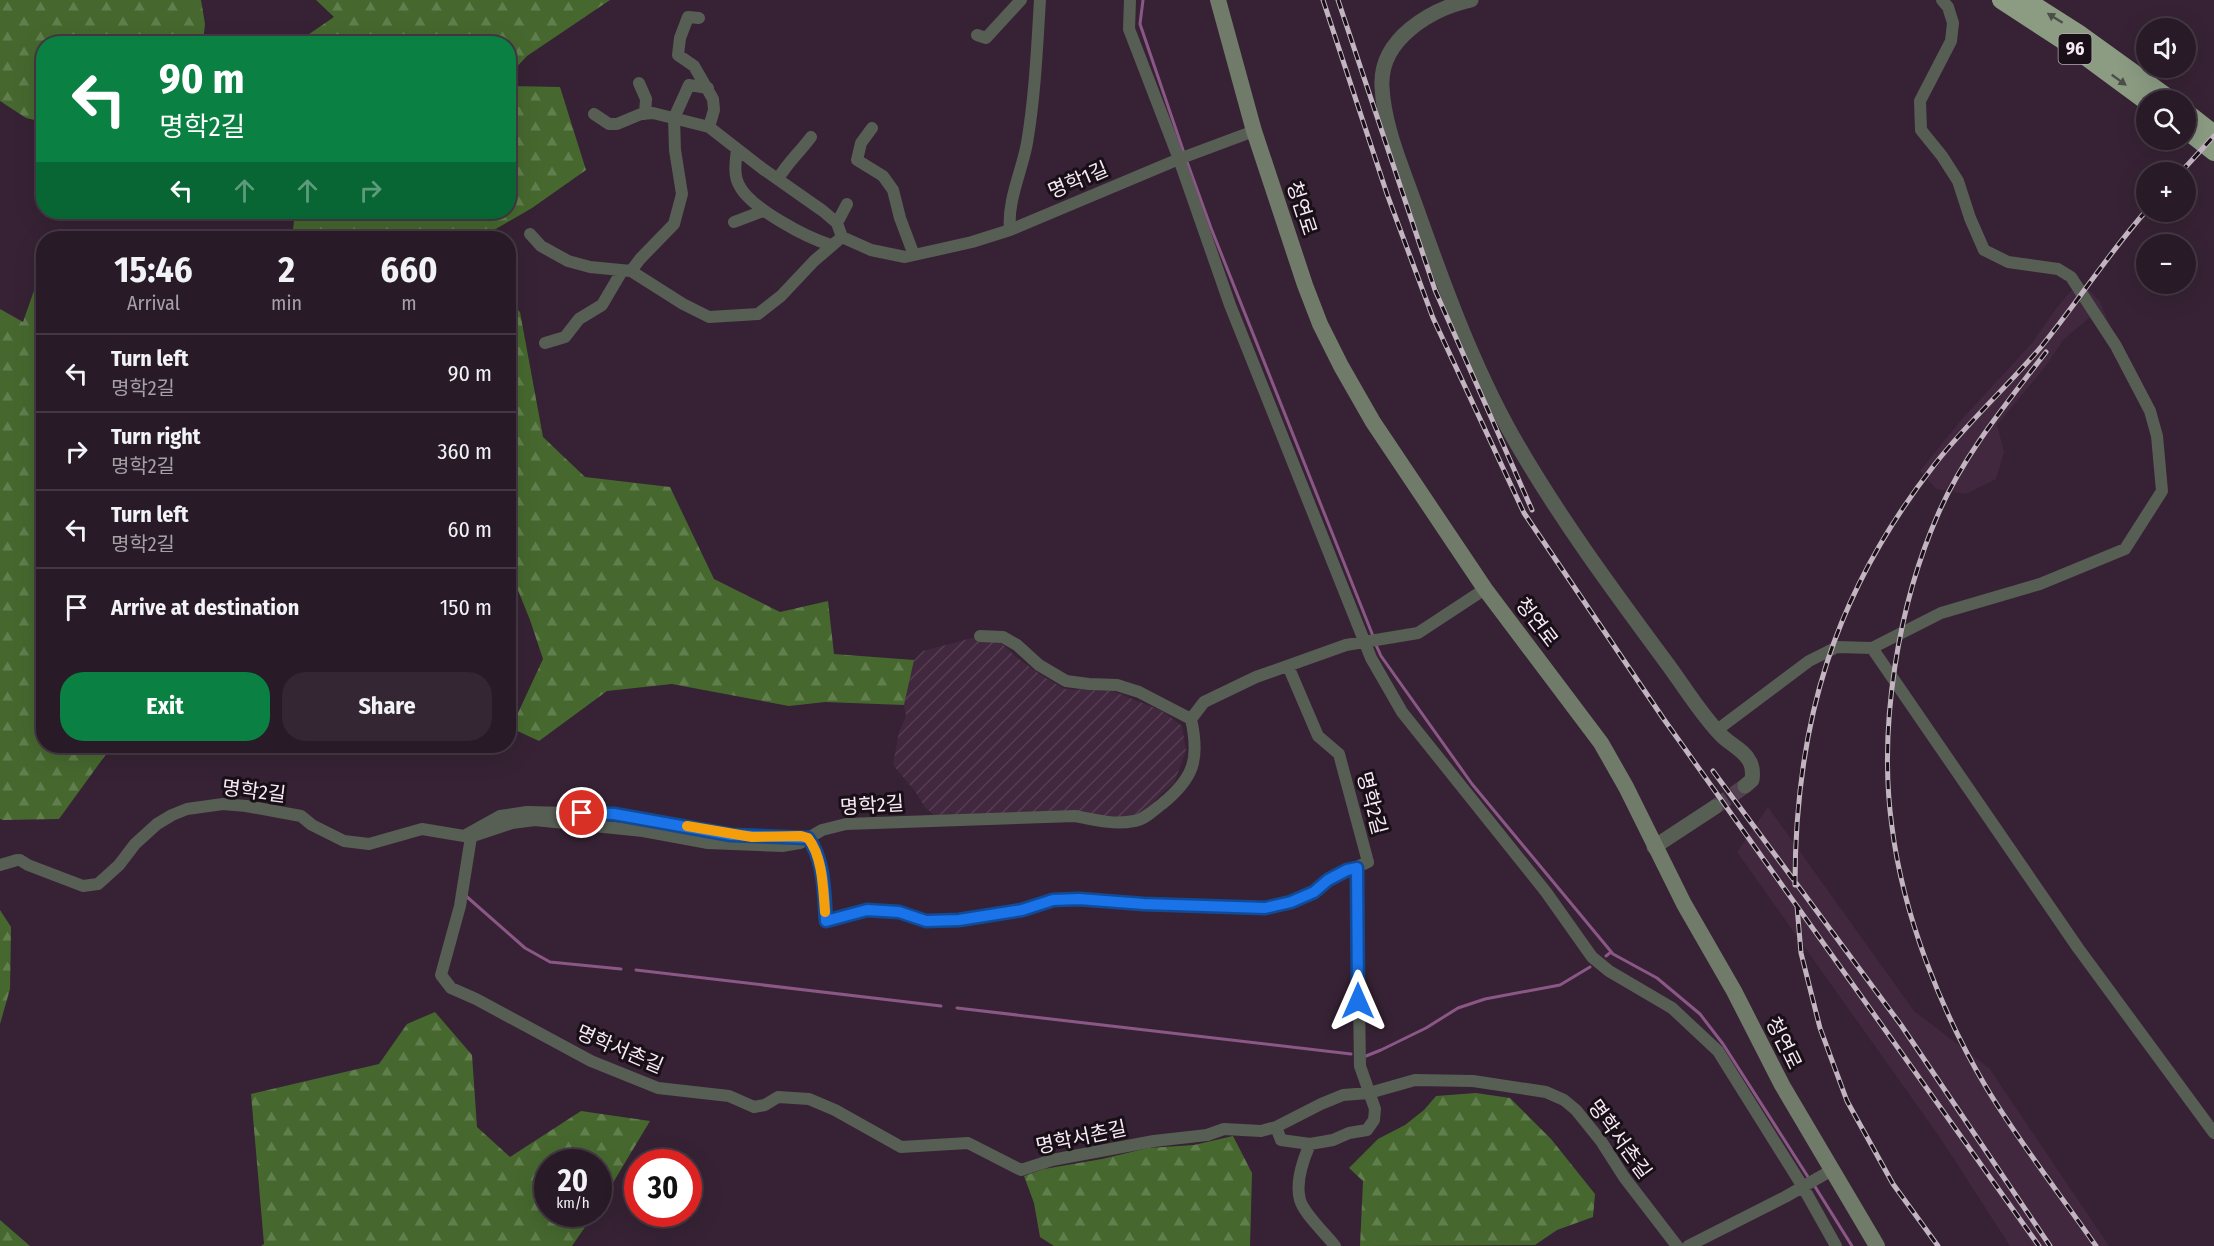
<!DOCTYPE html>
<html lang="en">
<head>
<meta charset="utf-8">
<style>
	:root { --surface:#281a27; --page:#342733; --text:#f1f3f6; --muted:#a5a1a7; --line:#443844; --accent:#0b8043 }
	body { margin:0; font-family:"Fira Sans Condensed","Noto Sans KR",sans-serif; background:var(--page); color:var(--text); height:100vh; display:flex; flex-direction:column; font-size:22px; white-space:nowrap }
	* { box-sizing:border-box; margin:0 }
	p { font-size:20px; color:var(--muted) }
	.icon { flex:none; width:33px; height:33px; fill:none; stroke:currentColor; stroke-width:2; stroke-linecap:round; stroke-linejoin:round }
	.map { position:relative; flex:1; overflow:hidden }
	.panel { position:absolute; left:36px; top:231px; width:480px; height:522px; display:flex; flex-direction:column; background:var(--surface); border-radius:24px; box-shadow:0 6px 24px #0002,0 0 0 2px var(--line) }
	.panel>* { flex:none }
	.guide { position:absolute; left:36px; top:36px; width:480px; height:183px; border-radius:24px; box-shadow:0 6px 24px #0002,0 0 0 2px var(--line); background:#0b8043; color:#fff; overflow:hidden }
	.buttons { position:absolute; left:2136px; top:18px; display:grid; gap:12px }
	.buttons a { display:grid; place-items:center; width:60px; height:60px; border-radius:50%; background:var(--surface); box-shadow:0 6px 24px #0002,0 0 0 2px var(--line); font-size:30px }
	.speed { position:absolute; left:534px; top:1149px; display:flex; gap:12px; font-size:30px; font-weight:700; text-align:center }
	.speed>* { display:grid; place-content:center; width:78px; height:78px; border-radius:50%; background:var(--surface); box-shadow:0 6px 24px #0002,0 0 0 2px var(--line); line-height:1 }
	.speed small { font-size:15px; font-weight:400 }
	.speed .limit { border:9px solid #d22; background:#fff; color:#111 }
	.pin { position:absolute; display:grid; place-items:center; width:51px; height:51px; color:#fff; margin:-26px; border:3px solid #fff; border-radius:50%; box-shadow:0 2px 6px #0007 }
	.me { position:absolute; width:66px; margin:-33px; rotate:0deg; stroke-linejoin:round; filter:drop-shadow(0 0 4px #0008) }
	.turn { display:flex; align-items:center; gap:21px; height:126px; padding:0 24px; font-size:27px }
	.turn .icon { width:78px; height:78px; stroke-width:2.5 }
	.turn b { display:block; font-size:42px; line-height:51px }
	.lanes { display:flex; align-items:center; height:57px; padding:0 24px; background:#0003; justify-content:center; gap:30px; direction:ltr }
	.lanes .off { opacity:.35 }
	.eta { display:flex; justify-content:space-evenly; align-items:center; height:102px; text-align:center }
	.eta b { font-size:36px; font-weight:700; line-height:42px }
	.cta { display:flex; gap:12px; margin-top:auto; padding:12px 24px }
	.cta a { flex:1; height:69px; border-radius:24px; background:var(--accent); color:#fff; font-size:24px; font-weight:700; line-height:69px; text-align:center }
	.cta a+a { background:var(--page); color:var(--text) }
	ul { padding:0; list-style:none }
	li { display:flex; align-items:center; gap:18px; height:78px; padding:0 24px; border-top:2px solid var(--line) }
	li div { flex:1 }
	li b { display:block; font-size:22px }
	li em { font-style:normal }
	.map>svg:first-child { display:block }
</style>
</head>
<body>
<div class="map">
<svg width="2214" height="1246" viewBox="0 0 2214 1246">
	<defs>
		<pattern id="industrial-furrows" width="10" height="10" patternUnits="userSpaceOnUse" patternTransform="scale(1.5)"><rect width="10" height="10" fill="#42283f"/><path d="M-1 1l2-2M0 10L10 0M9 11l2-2" fill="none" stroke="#553d52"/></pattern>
		<pattern id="forest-firs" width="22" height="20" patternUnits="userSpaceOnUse" patternTransform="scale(1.5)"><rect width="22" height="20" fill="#46682e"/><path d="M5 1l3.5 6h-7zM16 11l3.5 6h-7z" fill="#617e4d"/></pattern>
	</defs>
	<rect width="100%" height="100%" fill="#362234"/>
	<path fill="#42283f" d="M2080,280L2100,302L2110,326L2095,313L2064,339L2045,367L1997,425L2004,452L1996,479L1966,494L1936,489L1920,471L1962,419L2033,342L2055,310Z
		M1768,807L1914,1011L1989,1068L2109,1246H2010L1941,1139L1737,852Z"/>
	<path fill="url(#industrial-furrows)" d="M972,638L998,640L1016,657L1044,677L1065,689L1113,691L1162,711L1182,726L1186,751L1174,783L1161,794L1142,815L1121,819L937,818L924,806L915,791L893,765L899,732L906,716L904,705L914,660L923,651Z"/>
	<path fill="url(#forest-firs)" d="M0,0H201L205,24L203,43L44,44L43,122L26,118L0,101Z
		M316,0H610L527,56L509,75L508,44L296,43L334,17Z
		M509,86L560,87L586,170L532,208L494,230L493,238H292L295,212H508Z
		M41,238L44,239V746H112L59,819L3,820L0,819V309L23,322L37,282Z
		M509,301L520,312L543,437L585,477L670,487L714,579L780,612L828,601L834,654L914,660L904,705L825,702L789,706L672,684L607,691L539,741L511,728L543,659L530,620L509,568Z
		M0,910L11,927L10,989L0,1024Z
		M435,1012L472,1055L477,1127L510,1157L581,1111L650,1121L599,1206L598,1162H548V1214H594L572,1246H261L264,1244L251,1094L379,1064L407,1024Z
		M1476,1093L1510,1098L1551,1139L1595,1194L1593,1217L1557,1230L1535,1245L1360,1246L1363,1181L1349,1168L1378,1139L1405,1125L1424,1110L1436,1096Z
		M1233,1136L1252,1173L1250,1246H1054L1040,1237L1034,1203L1024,1176L1044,1169L1102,1159L1148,1148L1194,1145Z
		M0,1220L30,1246H0Z"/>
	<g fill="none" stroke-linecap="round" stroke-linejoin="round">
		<path stroke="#8b5786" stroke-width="3" d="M1143,0L1140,24L1184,153
			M1186,159L1211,228L1373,636
			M1376,645L1381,656L1472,784L1613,954L1657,978L1700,1014L1723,1044L1810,1180
			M466,896L525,948L550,962L621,969
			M1606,956L1611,952
			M636,970L941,1006
			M957,1008L1351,1054
			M1366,1056L1381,1050L1426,1028L1458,1008L1485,999L1560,985L1590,967
			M1814,1185L1852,1246"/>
		<path stroke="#534051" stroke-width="15" stroke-dasharray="15 8" stroke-linecap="butt" d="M1715,807L1745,786"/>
		<path stroke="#575e53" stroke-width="12" d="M1130,0L1129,29L1179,159L1230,305L1371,658L1402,712L1546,892L1592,957L1609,971L1672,1008L1718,1051L1803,1187L1836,1246
			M1942,0L1948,7L1953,23L1951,41L1920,101L1921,130L1942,156L1958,181L1970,218L1984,250L2008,262L2058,269L2071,277L2116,346L2150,411L2157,436L2162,491L2125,549L2040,584L1941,613L1872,648L2078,948L2214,1133
			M699,18L688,17L680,38L678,55L694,66L713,99L714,110L709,127
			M977,35L986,38L1021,0
			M639,83L646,99L645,114
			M594,114L609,124H617L641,114L653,113L709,127L763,169L823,211L837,223L842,237L871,250L905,257L972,242L1010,230L1179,159L1254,131
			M872,128L861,143L857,160L883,176L893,190L900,218L914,255
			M737,149C736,160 733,174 739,185C750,208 807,238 831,245
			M778,179C787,163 800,152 811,137
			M734,222L763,211
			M837,223L847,204
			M1010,230C1007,201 1022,171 1027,143C1035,96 1037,48 1040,0
			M530,234L541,246L568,261L590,267L631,271L683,304L709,317L758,314L781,296L814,261L842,237
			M631,271L640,259L674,224L682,194L675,150L674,118L689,85L708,88
			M545,343L565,337L579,319L602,305L622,271
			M980,636L1003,637L1017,645L1039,665L1066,681L1089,684L1117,685L1139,692L1191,719L1204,702L1256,677L1346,645L1418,633L1485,589
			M1717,730L1809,661L1837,647L1872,648
			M476,835L512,823L535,820L643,831L708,843L782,846L800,843L822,830L846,824L1075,816C1095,820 1114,825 1134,821C1144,820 1154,810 1162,804C1194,778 1200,759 1191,719
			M471,837L460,906L441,975L451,988L476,999L591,1061L658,1088L729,1096L754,1107L765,1105L778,1097L809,1099L835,1110L901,1147L968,1143L1021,1170L1052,1160L1154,1141L1207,1135L1224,1129L1261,1131L1276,1127L1321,1104L1343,1095L1369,1093L1415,1080L1473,1081L1546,1092L1564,1100L1576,1110L1601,1141L1624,1177L1677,1246
			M20,860L28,865L83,886L98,884L119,865L135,844L157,824L172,815L187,809L223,804L246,806L301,816L312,825L344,841L369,844L422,829L464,836L500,816L527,812L614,814L731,835L808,838C824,858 824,897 826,921L867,910L899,911L926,921L959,920L1022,910L1053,900L1079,899L1127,903L1265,908L1291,901L1314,892L1328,880L1368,862L1339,754L1318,736L1288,666
			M0,865L17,860
			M1276,1127L1281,1140L1310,1144L1333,1140L1349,1133L1367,1130L1374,1120L1375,1109L1360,1066L1357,868
			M1310,1144C1303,1160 1295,1182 1300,1200C1304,1214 1326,1234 1335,1246
			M1688,1246L1785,1197L1832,1170"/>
		<path stroke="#575e53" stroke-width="15" d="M1471,0C1431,9 1379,39 1382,87C1384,127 1402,167 1415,204C1443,283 1472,364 1513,437C1558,516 1612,589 1666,662C1684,686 1701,715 1722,736C1731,745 1744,750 1750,762C1753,768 1753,773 1752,780L1745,786
			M1654,847L1715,807"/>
		<path stroke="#707b6a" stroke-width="16" d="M1218,0L1254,131L1305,285L1320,324L1341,366L1373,422L1485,589L1601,743L1626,787L1684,904L1734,991L1782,1085L1877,1246"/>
		<path stroke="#8c9c83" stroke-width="18" d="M2001,0L2070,45L2146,101
			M2026,0L2078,33L2171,100
			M2186,112L2214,134
			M2186,130L2214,152"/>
		<g stroke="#c3b4c1" stroke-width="5">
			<path id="rail" d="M1323,0L1387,194L1433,318L1524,513L1663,718L2039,1246
				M1338,0L1435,290L1532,510
				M2181,172L2214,136
				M2046,352C2007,403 1965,453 1939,512C1898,604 1878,727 1892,827C1903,915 1941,1011 1986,1087C2019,1142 2059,1193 2096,1246
				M1713,771L1901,1025L2050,1246
				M1795,885C1795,723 1834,593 1935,464C1967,423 2007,387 2041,347C2077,303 2108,254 2146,211
				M1797,906L1801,953L1820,1028L1847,1101L1893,1184L1938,1246"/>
		</g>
		<use href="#rail" stroke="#180f17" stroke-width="3" stroke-dasharray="9" stroke-linecap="butt"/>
	</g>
	<defs><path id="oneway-solid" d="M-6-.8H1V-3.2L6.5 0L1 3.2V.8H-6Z" transform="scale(1.5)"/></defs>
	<g fill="#4c4e48">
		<use href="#oneway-solid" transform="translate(2055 18) rotate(-148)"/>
		<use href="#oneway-solid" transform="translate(2119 80) rotate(36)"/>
	</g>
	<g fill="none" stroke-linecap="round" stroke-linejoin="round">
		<g stroke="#114b97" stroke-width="15">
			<path id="route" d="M582,813L614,814L731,835L808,838C825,860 824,895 826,921L867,910L899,912L926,921L959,920L1022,910L1053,900L1079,899L1144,904L1265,908L1291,902L1314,892L1328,880L1347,870L1357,868L1358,1001"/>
		</g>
		<use href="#route" stroke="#1a73e8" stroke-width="10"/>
		<path stroke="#f59e0b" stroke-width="10" d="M687,826L752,837L801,836L808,838C823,857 823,889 825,912"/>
	</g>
	<g text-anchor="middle" stroke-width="6" stroke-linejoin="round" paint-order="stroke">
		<rect fill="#180f17" stroke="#b4a8b2" stroke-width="1.5" x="2058.5" y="34" width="33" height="30" rx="4.5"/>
		<g font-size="18" font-weight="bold" fill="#f7eaf5">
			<text x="2075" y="55">96</text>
		</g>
		<g font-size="20" fill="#f7eaf5" stroke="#180f17">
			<text transform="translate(1078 180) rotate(-23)" y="7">명학1길</text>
			<text transform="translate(1302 208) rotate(72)" y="7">청연로</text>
			<text transform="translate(1537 622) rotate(53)" y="7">청연로</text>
			<text transform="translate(254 791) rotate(7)" y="7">명학2길</text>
			<text transform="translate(1372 803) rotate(75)" y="7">명학2길</text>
			<text transform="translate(872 805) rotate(-4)" y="7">명학2길</text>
			<text transform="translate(1784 1043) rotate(64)" y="7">청연로</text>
			<text transform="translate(620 1049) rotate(23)" y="7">명학서촌길</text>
			<text transform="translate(1081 1137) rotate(-12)" y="7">명학서촌길</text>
			<text transform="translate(1620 1139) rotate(54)" y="7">명학서촌길</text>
		</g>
	</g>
</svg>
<div class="buttons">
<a><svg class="icon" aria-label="sound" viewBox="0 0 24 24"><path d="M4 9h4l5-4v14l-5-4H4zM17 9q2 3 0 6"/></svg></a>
<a><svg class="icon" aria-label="search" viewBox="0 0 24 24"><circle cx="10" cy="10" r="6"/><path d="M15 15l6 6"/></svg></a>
<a>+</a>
<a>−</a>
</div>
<div class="speed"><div>20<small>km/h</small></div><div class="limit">30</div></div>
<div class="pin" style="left:582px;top:813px;background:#d93025"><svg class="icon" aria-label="arrive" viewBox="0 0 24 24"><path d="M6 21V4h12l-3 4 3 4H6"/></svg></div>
<svg class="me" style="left:1358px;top:1001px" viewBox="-20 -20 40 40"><path d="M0-17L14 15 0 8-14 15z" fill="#1a73e8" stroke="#fff" stroke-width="4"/></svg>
<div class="guide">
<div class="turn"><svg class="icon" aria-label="left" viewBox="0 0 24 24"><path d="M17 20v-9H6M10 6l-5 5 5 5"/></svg><div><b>90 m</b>명학2길</div></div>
<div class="lanes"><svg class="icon" aria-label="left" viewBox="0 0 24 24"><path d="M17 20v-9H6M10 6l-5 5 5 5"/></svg><svg class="icon off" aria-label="ahead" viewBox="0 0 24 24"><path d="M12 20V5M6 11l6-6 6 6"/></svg><svg class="icon off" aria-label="ahead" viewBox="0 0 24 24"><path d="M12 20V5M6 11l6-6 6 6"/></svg><svg class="icon off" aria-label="right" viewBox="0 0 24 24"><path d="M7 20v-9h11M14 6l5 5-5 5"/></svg></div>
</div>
<section class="panel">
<div class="eta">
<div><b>15:46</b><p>Arrival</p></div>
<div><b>2</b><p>min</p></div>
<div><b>660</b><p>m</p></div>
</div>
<ul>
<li><svg class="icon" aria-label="left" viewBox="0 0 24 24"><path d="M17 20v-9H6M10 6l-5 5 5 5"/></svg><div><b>Turn left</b><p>명학2길</p></div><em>90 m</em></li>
<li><svg class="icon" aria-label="right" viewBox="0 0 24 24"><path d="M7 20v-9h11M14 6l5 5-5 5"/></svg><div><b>Turn right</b><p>명학2길</p></div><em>360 m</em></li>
<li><svg class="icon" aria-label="left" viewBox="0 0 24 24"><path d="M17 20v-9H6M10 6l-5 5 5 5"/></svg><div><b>Turn left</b><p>명학2길</p></div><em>60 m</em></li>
<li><svg class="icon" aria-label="arrive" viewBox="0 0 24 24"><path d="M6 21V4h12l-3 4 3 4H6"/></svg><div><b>Arrive at destination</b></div><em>150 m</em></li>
</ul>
<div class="cta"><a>Exit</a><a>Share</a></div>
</section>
</div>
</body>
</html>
